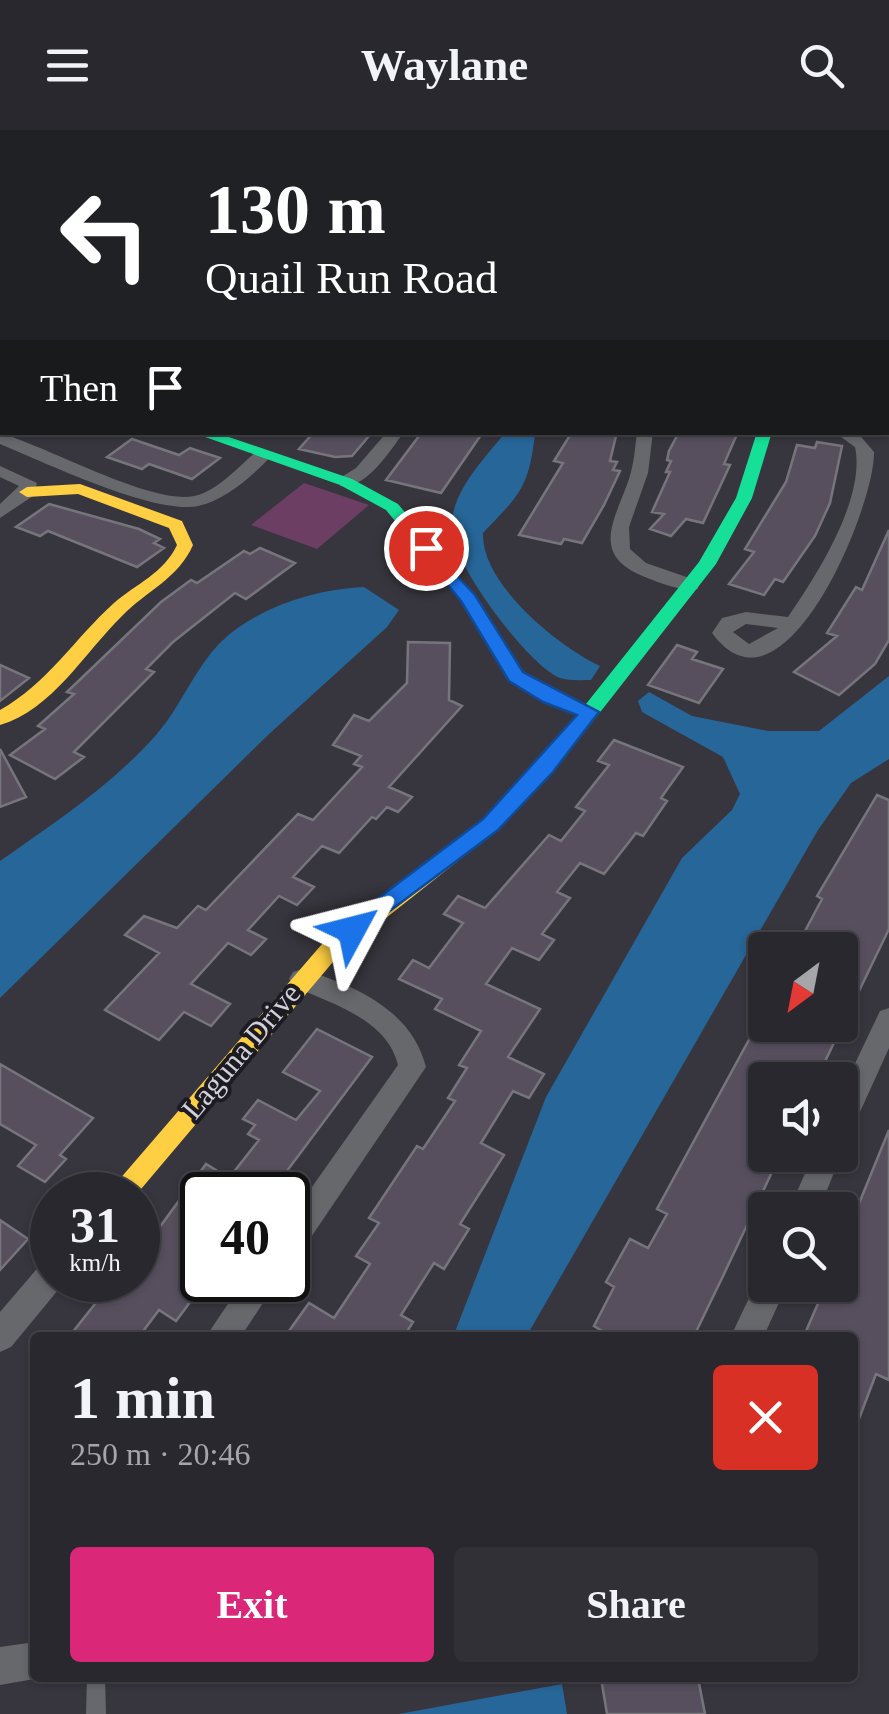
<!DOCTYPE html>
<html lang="en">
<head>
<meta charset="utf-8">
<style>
	:root { --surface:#29282e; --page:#313036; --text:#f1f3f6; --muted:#a5a6aa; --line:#45444a; --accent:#db2777 }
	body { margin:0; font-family:Georgia,serif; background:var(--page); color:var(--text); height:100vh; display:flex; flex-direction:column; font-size:38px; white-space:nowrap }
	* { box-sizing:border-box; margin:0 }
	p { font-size:32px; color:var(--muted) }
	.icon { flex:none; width:55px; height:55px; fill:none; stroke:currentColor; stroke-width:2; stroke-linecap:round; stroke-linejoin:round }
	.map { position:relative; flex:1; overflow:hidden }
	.details { position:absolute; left:30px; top:1202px; width:828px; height:350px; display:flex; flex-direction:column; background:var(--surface); border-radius:10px; box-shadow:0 2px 8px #0004,0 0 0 2px var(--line) }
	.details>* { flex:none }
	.banner { position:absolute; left:0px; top:0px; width:890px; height:305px; box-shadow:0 2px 8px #0004,0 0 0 2px var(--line); background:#202124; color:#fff; overflow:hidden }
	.needle { width:65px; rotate:212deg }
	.fabs { position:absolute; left:748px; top:802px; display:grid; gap:20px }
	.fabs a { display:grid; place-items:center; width:110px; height:110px; border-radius:10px; background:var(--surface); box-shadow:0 2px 8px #0004,0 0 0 2px var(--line); font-size:50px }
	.speed { position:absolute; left:30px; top:1042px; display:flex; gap:20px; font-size:50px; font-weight:700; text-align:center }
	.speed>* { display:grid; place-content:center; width:130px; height:130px; border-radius:50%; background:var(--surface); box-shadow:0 2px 8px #0004,0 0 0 2px var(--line); line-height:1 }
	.speed small { font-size:25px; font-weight:400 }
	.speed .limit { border:5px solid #111; border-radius:15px; background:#fff; color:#111 }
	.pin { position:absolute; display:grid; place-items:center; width:85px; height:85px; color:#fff; margin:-42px; border:5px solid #fff; border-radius:50%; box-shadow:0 2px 10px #0007 }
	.me { position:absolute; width:110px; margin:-55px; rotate:52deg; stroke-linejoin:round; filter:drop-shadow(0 0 8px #0008) }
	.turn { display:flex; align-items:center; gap:35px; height:210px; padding:0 40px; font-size:45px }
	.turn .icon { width:130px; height:130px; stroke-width:2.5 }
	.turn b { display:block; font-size:70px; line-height:85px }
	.then { display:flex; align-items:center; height:95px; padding:0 40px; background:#0003; gap:20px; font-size:38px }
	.round { display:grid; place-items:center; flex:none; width:105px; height:105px; border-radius:10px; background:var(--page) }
	.headline { display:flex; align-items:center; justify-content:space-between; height:170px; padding:0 40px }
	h1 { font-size:60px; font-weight:700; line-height:75px }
	.button { display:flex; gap:20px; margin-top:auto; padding:20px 40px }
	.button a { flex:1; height:115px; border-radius:10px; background:var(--accent); color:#fff; font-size:40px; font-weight:700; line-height:115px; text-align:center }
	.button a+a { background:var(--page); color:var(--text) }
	header { display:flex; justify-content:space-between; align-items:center; height:130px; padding:0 40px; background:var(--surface); font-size:45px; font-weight:700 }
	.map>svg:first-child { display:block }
</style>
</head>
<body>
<header><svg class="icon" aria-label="menu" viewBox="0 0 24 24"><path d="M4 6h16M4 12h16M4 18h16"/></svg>Waylane<svg class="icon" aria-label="search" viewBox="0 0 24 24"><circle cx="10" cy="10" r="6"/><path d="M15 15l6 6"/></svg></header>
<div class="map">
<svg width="889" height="1584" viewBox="0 0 889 1584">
	<rect width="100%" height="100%" fill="#37363e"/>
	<path fill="#6d3e63" d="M304,353L369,375L317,419L251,395Z"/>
	<path fill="#276698" d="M505,303H535C529,358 520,364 483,403C481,454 558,516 600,536L591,550C582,550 569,551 560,548C528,536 447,427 451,394C455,358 483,330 505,303Z
		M364,457L399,480L387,497L268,605L0,868V731C53,694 113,654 156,605C181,577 195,537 222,511C258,477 316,459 364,457Z
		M889,546V629L851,653L818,700L526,1207H453L546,967L682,728L732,680L740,664L723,627L642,582L638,571L649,562L692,586L768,601H819Z
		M562,1554L567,1584H399Z"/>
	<path fill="#574f5e" stroke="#77757c" stroke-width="2.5" d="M314,302H353L369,306L352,326L335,327L299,319Z
		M422,302H483L441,363L386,350Z
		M572,302H617L610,331L617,332L613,340L620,341L604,375L582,413L564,409L561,414L519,405L563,333L554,331Z
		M679,302H738L724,334L730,335L703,393L686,389L671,406L650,399L664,384L652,382L670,342H666L671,331L667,330L669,321Z
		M132,309L179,325L190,318L220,328L192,349L149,334L142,339L107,327Z
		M817,312L842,316L830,373L815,406L783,452L775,449L764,465L729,454L754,422L745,419L786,352L797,315L815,318Z
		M49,374L139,399L160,409L154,413L164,418L137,437L48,401L40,406L16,397Z
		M889,400V510L875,534L839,565L794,542L837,506L827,503L856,457L862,460Z
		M260,418L295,433L246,469L235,463L173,512L146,539L154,542L74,622L84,627L55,649L10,625L45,599L38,596L74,564L67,562L161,472L191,450L197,453L244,421L250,424Z
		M408,512L450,513L449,570L462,576L389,657L412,667L398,682L387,677L376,689L372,687L339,723L322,716L293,747L314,757L297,775L279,766L248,800L266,809L251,825L228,813L191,854L230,874L211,896L184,882L159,910L105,880L159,823L125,805L144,786L177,798L198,776L206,780L298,684L313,690L362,637L354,634L361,626L333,615L354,585L369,591L407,553Z
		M677,515L697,522L692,529L723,539L699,573L648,555Z
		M0,535L29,548L0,571Z
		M614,610L683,637L661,668L667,671L643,706L636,703L604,744L580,733L557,762L570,768L542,804L554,810L539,830L512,818L486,854L540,879L508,927L544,944L529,968L513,961L481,1013L504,1025L460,1094L469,1099L444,1139L434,1133L401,1185L413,1192L403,1208H300L289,1201L309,1173L334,1188L370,1134L356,1126L379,1093L369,1088L417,1016L423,1019L455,971L448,968L467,938L459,935L481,901L435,879L442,869L399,849L413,830L429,838L463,793L444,784L458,766L485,778L549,705L561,711L585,681L576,677L609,635L598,631Z
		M0,619L26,667L0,677Z
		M877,665L889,670V799L816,950H765V1025H780L724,1144L693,1208H614L594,1196L614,1157L606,1152L630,1109L648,1118L667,1084L657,1079L757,895H840V820H795L822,769L817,766Z
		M317,899L372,927L269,1065H202V1156L176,1191L159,1180L138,1208H68L114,1150H138V1113L145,1117L206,1034L229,1048L259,1010L248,1004L255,995L243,989L258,970L296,990L320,961L283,942Z
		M0,934L93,988L60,1025L66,1029L45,1052L18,1036L36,1015L0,994Z
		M889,1000V1250L876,1244L854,1302L852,1208H803L826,1155H840V1120Z
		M0,1090L28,1109L0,1140Z
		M601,1548H698L705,1584H607Z"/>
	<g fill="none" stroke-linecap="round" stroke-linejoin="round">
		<path fill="#67686b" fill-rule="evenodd" d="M87,1548H105L106,1584H86Z"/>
		<path fill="#67686b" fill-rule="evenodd" d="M889,14V22L888,23V15Z
			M2,17V25L0,26V18Z
			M0,53L2,54V62L0,61Z
			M888,154H889V162H888Z
			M0,170H2V180H0Z
			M888,181H889V190H888Z
			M387,302H404C389,322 367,359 340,356V348L356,338Z
			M637,302H653L648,343L629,397L630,419L646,433L698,451V459C682,462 660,453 645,447C589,425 615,390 629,349C634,334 635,318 637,302Z
			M834,302H857L874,322C875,377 783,601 712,503L722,488L746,482L788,487C816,446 866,369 855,317ZM746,494L778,498L749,514L733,502Z
			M0,303C46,316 152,375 194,366C218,361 240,335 258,320L273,324C254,345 226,370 198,376C154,385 44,332 0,314Z
			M0,336L37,353L33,366L0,388V374L19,356L0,347Z
			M302,839C355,856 411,879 426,937L299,1125L288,1129V1091L398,935C387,889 332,874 293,856L289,849L293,842Z
			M889,878V918L850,1004L840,1007V965L880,881Z
			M840,1022L841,1025L819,1080H789L813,1025Z
			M52,1129V1150H65L63,1154L11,1217L0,1222V1182L41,1134Z
			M765,1143V1155H787L763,1208H730L760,1145Z
			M244,1150H278L240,1208H205Z
			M35,1512V1548H40L0,1555V1517Z"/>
		<path fill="#16e098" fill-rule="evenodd" d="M374,0H394L395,2H376Z
			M888,109H889V117H888Z
			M191,302H214L352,349L398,374L474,465L523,542L557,563L586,574L699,432L736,368L757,302H772L752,368L716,434L569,622L562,624L552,617L577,585L543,571L509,550L461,471L386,380L340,355Z"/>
		<path fill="#ffcf43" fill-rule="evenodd" d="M80,354L182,391L193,415C178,449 146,461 122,486C85,522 52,580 0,595V580C47,554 75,508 114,473C136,454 164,443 177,415L169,398L78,364L27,367L19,362L27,357Z
			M562,610L569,612L572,617L569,622L497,700L338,826L136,1065H106L322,814L483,690L555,612Z"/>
	</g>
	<path fill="#1a73e8" stroke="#114b97" stroke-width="2.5" d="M426,413L475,465L523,542L599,582L553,642L498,700L352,809L344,806V794L483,689L577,585L543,572L509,551L461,471L418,418Z"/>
	<g text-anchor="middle" stroke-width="8" stroke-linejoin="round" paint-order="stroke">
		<g font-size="30" fill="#d2d1da" stroke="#1c1b22">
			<text transform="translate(241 921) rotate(-50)" y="10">Laguna Drive</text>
		</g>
	</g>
</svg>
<div class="fabs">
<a><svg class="needle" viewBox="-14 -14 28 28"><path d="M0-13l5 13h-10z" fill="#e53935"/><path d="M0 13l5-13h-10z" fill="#a5a6aa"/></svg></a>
<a><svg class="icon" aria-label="sound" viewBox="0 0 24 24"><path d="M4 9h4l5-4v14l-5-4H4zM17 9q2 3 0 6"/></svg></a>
<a><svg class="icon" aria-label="search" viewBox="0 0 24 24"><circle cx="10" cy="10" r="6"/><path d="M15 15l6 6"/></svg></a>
</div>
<div class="speed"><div>31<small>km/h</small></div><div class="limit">40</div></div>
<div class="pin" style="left:426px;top:418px;background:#d93025"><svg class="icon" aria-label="arrive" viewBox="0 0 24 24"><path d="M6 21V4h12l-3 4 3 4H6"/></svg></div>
<svg class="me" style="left:352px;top:800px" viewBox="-20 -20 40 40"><path d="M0-17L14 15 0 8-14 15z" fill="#1a73e8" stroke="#fff" stroke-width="4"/></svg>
<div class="banner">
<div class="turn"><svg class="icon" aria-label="left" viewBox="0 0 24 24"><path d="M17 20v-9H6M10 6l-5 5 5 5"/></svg><div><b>130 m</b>Quail Run Road</div></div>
<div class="then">Then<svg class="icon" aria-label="arrive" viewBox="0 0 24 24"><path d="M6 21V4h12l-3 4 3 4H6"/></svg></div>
</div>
<section class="details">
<div class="headline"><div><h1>1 min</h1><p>250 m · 20:46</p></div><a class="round" style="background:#d93025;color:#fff"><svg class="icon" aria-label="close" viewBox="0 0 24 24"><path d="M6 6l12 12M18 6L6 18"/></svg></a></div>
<div class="button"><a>Exit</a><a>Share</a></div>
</section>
</div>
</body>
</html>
